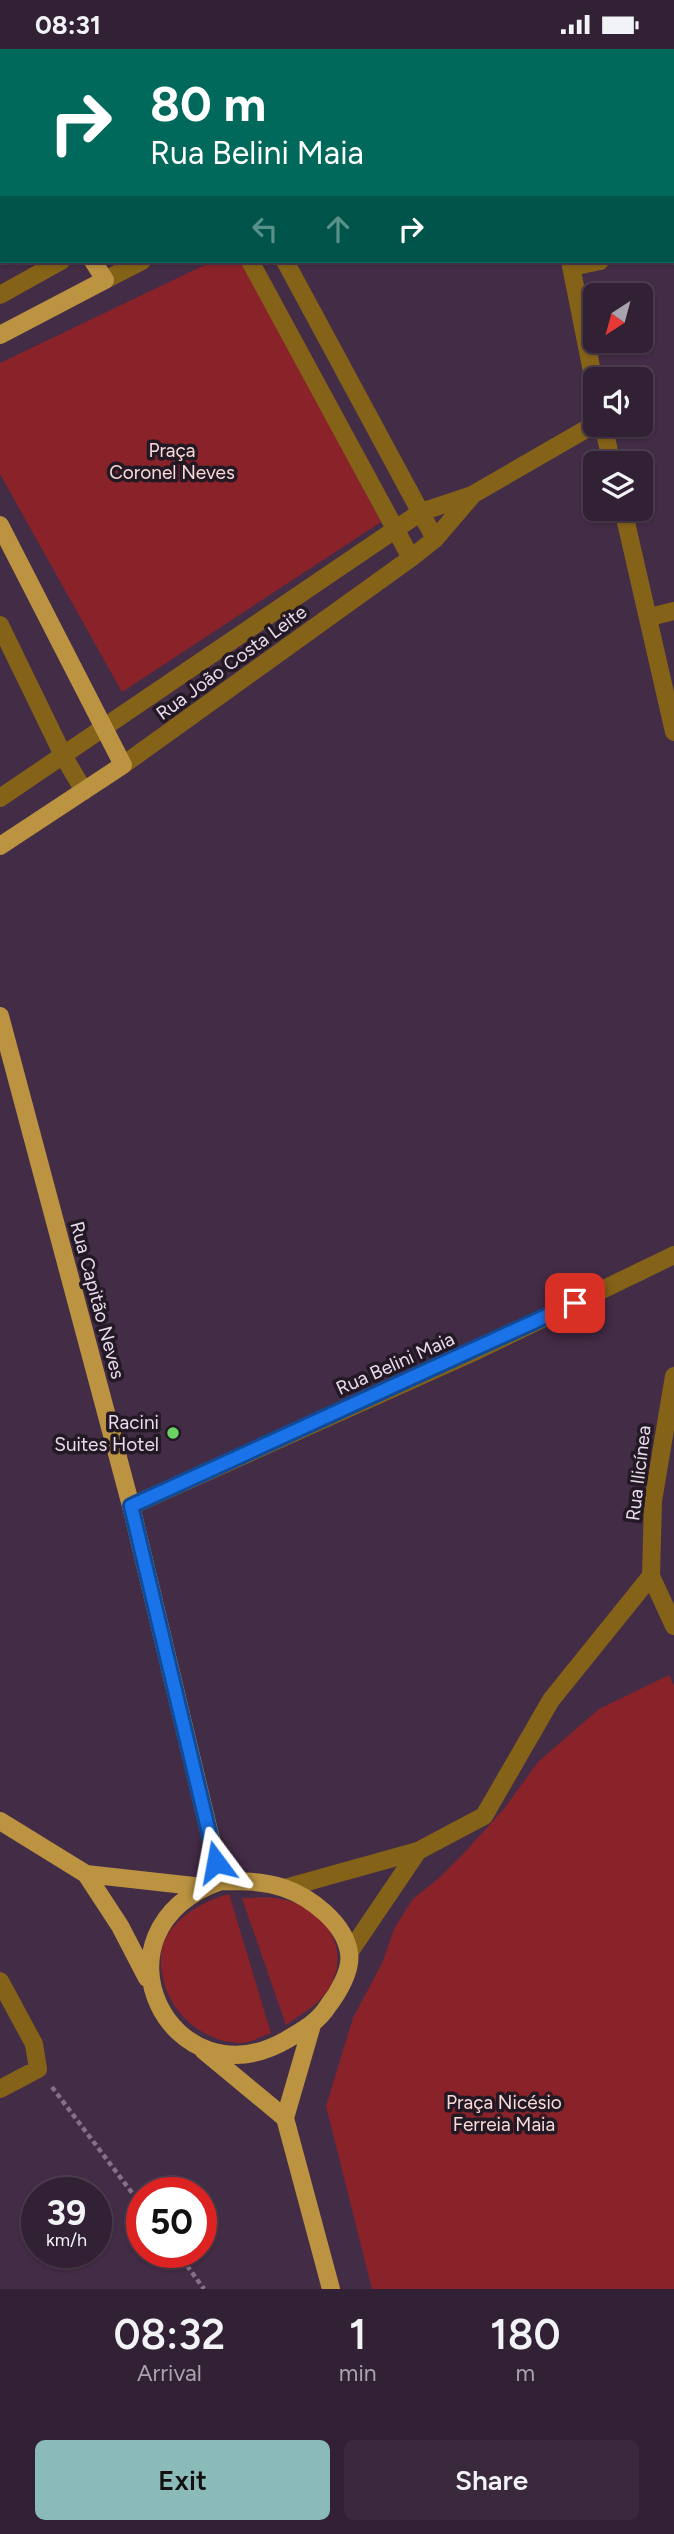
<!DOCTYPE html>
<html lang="en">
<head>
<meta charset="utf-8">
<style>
	:root { --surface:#322134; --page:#3a293c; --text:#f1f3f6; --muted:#a8a3ac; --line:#4d3e4f; --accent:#8bbbb9 }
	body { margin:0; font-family:Figtree,sans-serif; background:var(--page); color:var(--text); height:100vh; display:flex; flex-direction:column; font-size:26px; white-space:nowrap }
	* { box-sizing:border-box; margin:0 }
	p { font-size:23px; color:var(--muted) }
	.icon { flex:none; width:38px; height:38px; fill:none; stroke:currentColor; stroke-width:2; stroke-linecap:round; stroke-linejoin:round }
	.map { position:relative; height:2240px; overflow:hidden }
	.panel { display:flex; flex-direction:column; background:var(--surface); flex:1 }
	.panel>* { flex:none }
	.top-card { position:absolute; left:0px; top:0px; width:676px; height:214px; box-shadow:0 2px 5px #0004,0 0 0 2px var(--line); background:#00695c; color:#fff; overflow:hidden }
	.needle { width:46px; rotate:216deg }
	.buttons { position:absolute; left:583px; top:234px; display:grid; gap:14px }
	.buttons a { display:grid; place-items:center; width:70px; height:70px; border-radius:10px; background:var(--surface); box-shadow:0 2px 5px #0004,0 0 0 2px var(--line); font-size:35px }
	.speed { position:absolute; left:21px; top:2128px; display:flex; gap:14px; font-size:35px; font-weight:700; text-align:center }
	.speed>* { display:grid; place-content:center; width:91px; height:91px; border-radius:50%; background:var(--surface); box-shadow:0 2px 5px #0004,0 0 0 2px var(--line); line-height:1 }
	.speed small { font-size:18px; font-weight:400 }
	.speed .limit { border:10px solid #d22; background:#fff; color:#111 }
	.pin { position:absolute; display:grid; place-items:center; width:60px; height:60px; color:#fff; margin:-30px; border-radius:14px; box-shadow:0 4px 10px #0006 }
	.me { position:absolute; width:77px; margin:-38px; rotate:347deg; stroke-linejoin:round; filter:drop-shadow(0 0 5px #0008) }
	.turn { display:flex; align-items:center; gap:24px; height:147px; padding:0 35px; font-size:32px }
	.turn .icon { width:91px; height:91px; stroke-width:2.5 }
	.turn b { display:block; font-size:49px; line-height:60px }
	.lanes { display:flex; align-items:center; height:66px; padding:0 35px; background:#0003; justify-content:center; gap:35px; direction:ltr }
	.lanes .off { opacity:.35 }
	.eta { display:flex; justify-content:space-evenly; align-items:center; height:119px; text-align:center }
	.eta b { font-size:42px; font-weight:600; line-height:49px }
	.action { display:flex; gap:14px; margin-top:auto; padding:14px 35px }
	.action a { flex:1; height:80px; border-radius:10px; background:var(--accent); color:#111; font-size:28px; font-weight:600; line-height:80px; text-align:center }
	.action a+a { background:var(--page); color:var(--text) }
	.status { display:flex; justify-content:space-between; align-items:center; height:49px; padding:0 35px; background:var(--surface); direction:ltr }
	.status svg { height:19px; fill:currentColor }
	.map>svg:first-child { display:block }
</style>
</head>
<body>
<div class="status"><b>08:31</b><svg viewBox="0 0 49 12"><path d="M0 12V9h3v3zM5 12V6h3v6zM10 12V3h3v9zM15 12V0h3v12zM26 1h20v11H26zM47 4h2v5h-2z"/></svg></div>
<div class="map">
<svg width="674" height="2240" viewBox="0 0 674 2240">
	<rect width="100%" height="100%" fill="#432c46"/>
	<path fill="#8a2329" d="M213,212H243L381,473L122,643L0,425V314Z
		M669,1626L674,1637V2240H372L326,2057L353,1969L382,1914L395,1878L413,1850L439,1829L464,1804L503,1761L538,1713L599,1660Z
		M229,1845L271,1984C262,1987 250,1994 241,1994C195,1993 158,1952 161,1906C164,1873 202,1852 229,1845Z
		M242,1849C253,1849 264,1848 275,1849C321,1854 356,1899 327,1942C317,1957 300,1966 286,1976Z"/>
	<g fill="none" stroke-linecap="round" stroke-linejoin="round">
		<path stroke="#857187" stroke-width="4.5" stroke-dasharray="5 3.5" stroke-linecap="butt" d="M52,2038L142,2157
			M177,2203L204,2240"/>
		<path stroke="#846218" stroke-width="18" d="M521,0L522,2
			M9,2L11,0
			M248,2V0
			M250,212L411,509
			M285,212L435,490
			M570,212L595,338
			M572,218L600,212
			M105,231L142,212
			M0,246L61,212
			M603,376L612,415
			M623,460L674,683
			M650,568L674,562
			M0,576L64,708L84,742
			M123,716L411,509L435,490L471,448
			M0,749L421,463L472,446L595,375
			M674,1327L653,1452L651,1527L674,1577
			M131,1457L476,1302L674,1206
			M285,1839L418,1802L484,1767L551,1651L651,1527
			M349,1904L418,1802
			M0,1932L34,1995L38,2020L0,2040"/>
		<path stroke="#bb9341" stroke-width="18" d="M0,31L2,34
			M0,286L105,231L93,212
			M0,476L123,716L0,797
			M0,967L131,1457L221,1832
			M0,1772L86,1825L120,1877L147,1929
			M86,1825L203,1838
			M221,1832C242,1832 264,1832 284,1839C310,1848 345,1874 349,1904C352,1921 338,1944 328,1957C318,1973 303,1981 288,1990C171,2059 82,1881 221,1832Z
			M203,2001L285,2069L331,2240
			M285,2069L312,1976"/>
	</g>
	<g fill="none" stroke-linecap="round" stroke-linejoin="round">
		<g stroke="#114b97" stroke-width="18">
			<path id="route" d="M216,1813L131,1457L575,1254"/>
		</g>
		<use href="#route" stroke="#1a73e8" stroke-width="12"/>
	</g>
	<circle fill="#6ad364" stroke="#231925" stroke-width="2.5" cx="173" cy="1384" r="7"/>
	<g text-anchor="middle" stroke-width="7" stroke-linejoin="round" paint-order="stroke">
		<g font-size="19" fill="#fad9d6" stroke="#231925">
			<text x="172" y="408">Praça<tspan x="172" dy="22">Coronel Neves</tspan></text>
			<text x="504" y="2060">Praça Nicésio<tspan x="504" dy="22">Ferreia Maia</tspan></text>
		</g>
		<g font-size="19" fill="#eadbec" stroke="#231925">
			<text transform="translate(231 613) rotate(-36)" y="7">Rua João Costa Leite</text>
			<text transform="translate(98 1251) rotate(75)" y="7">Rua Capitão Neves</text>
			<text transform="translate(395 1314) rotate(-24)" y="7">Rua Belini Maia</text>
			<text transform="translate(638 1424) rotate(-83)" y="7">Rua Ilicínea</text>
		</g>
		<g font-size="19" fill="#eadbec" stroke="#231925" text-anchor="end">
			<text x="159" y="1380">Racini<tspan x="159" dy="22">Suites Hotel</tspan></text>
		</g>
	</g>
</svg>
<div class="buttons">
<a><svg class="needle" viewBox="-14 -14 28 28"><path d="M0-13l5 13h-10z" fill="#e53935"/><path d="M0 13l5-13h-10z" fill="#a8a3ac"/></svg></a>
<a><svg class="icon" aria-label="sound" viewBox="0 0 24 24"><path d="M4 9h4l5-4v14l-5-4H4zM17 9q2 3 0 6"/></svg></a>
<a><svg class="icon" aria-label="layers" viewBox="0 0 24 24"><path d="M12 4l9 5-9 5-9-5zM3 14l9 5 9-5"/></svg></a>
</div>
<div class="speed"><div>39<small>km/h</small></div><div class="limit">50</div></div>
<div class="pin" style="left:575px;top:1254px;background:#d93025"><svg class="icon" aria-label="arrive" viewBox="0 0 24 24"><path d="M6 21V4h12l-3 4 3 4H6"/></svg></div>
<svg class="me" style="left:216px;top:1813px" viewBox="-20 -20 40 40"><path d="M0-17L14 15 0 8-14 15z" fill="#1a73e8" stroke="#fff" stroke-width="4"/></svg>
<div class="top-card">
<div class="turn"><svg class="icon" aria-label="right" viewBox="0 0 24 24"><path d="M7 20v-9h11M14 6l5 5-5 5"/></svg><div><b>80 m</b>Rua Belini Maia</div></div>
<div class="lanes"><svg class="icon off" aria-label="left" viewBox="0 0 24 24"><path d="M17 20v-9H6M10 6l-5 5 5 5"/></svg><svg class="icon off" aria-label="ahead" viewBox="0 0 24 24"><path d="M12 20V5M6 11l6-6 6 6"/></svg><svg class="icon" aria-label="right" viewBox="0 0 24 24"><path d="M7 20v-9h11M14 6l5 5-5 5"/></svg></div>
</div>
</div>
<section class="panel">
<div class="eta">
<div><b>08:32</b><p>Arrival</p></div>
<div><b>1</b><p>min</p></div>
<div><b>180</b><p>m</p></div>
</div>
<div class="action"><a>Exit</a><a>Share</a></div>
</section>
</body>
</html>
